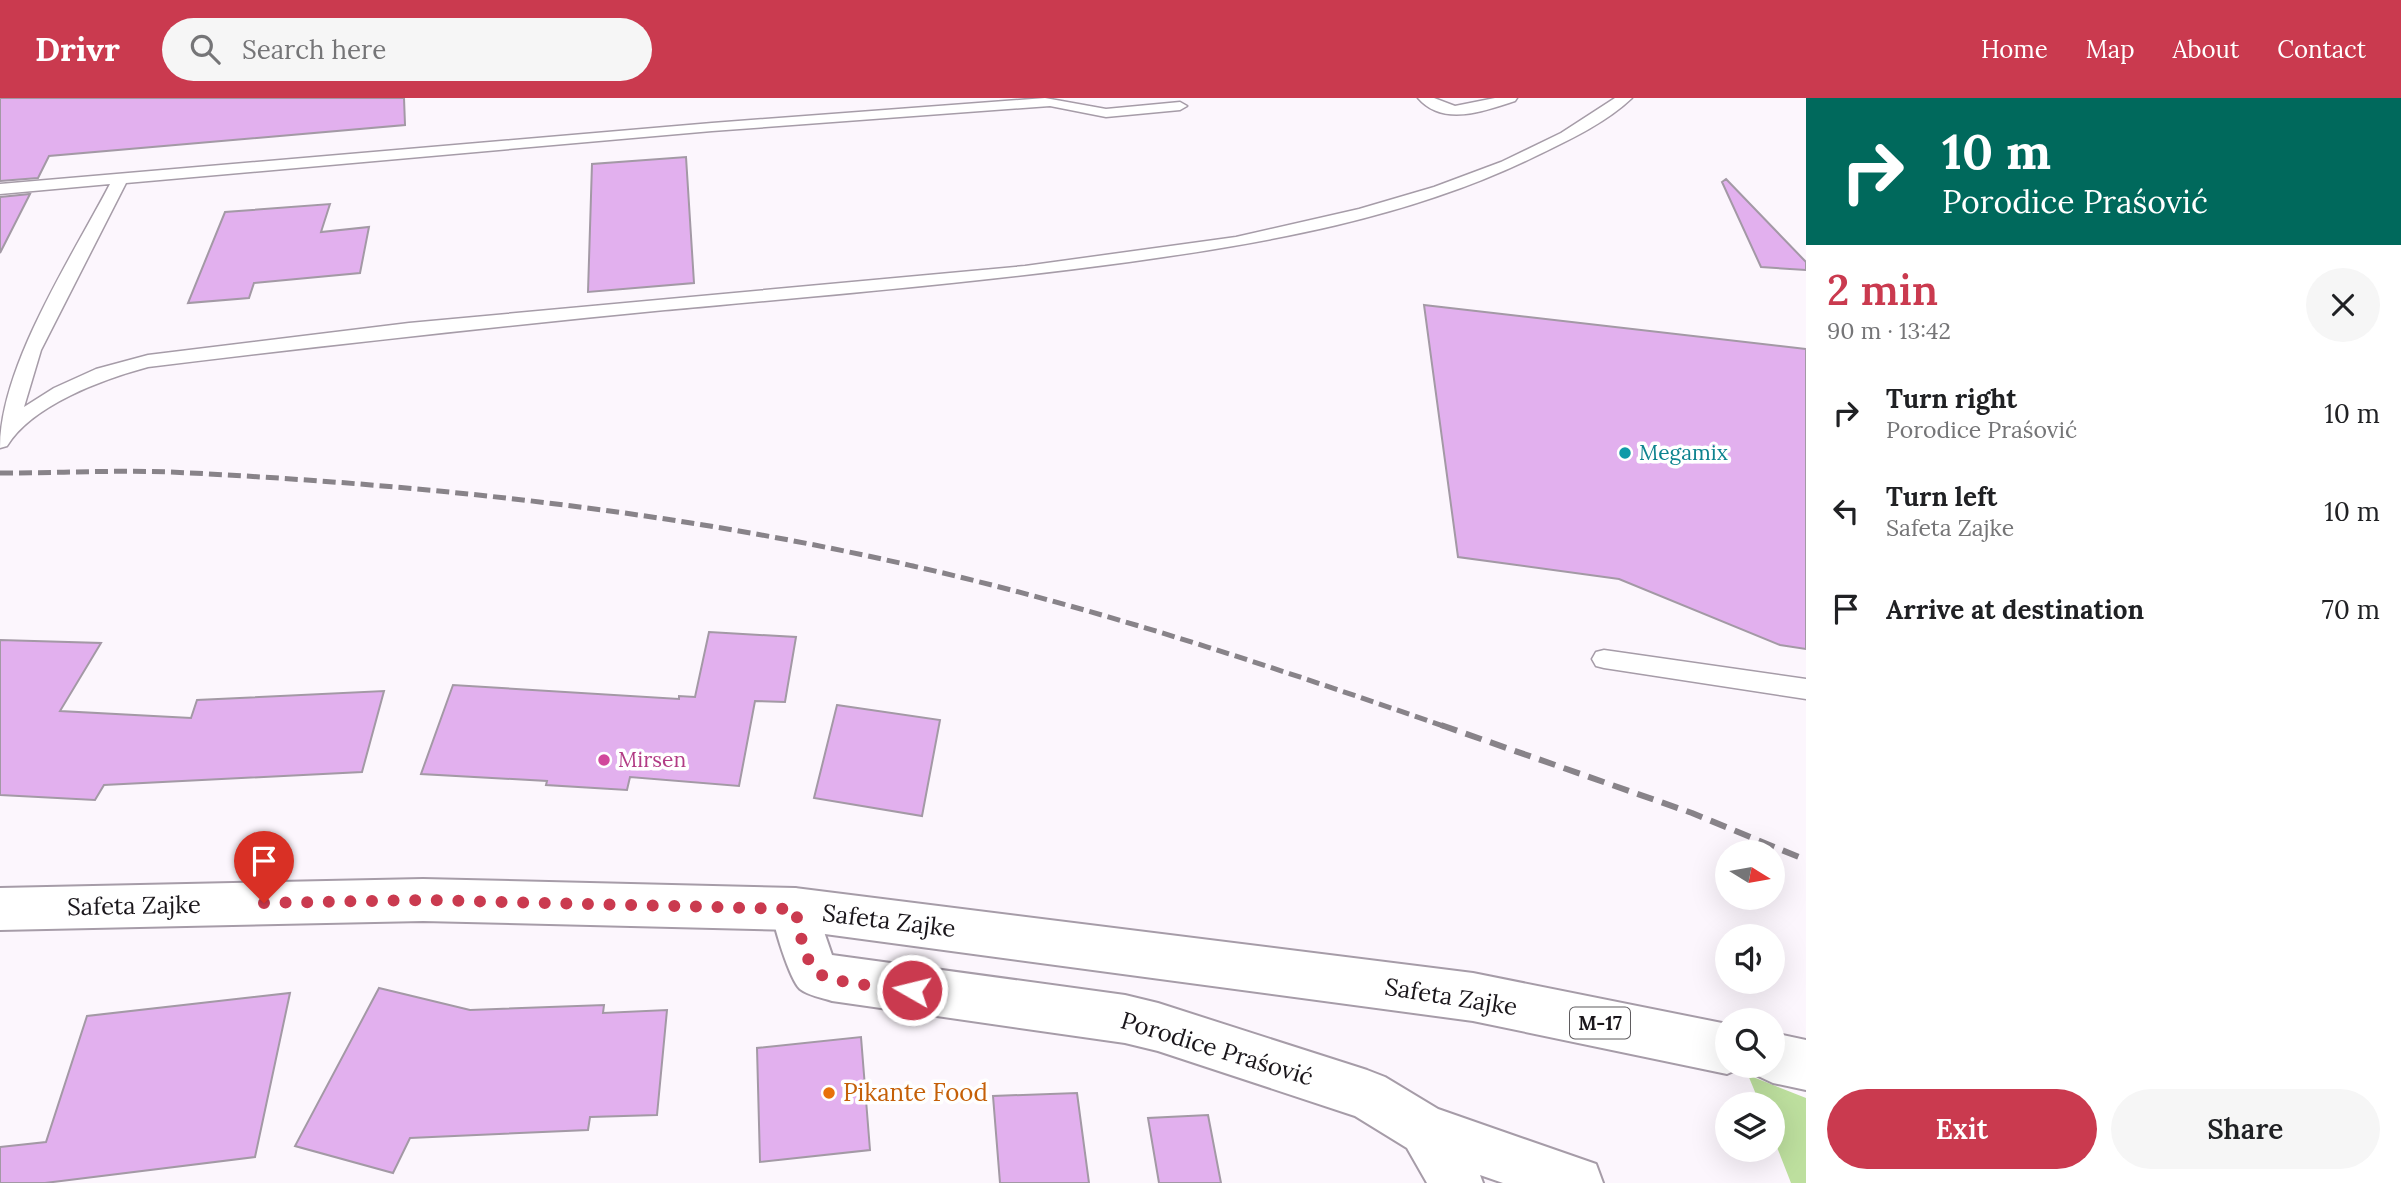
<!DOCTYPE html>
<html lang="en">
<head>
<meta charset="utf-8">
<style>
	:root { --surface:#fff; --page:#f6f6f6; --text:#202124; --muted:#757577; --accent:#ca3a4f }
	body { margin:0; font-family:Lora,serif; background:var(--page); color:var(--text); height:100vh; display:flex; flex-direction:column; font-size:26px; white-space:nowrap }
	* { box-sizing:border-box; margin:0 }
	p { font-size:23px; color:var(--muted) }
	.icon { flex:none; width:38px; height:38px; fill:none; stroke:currentColor; stroke-width:2; stroke-linecap:round; stroke-linejoin:round }
	.map { position:relative; flex:1; overflow:hidden }
	.panel { display:flex; flex-direction:column; background:var(--surface); width:595px }
	.panel>* { flex:none }
	.guide { background:#00695c; color:#fff; overflow:hidden }
	.needle { width:46px; rotate:101deg }
	.fabs { position:absolute; left:1715px; top:742px; display:grid; gap:14px }
	.fabs a { display:grid; place-items:center; width:70px; height:70px; border-radius:50%; background:var(--surface); box-shadow:0 7px 28px #0002; font-size:35px }
	.pin { position:absolute; display:grid; place-items:center; width:60px; height:60px; color:#fff; margin:-72px -30px; border-radius:50% 50% 50% 0; rotate:-45deg; box-shadow:0 0 7px #0007 }
	.pin .icon { rotate:45deg }
	.me { position:absolute; width:77px; margin:-38px; rotate:278deg; stroke-linejoin:round; filter:drop-shadow(0 0 5px #0008) }
	.turn { display:flex; align-items:center; gap:24px; height:147px; padding:0 21px; font-size:32px }
	.turn .icon { width:91px; height:91px; stroke-width:2.5 }
	.turn b { display:block; font-size:49px; line-height:60px }
	.round { display:grid; place-items:center; flex:none; width:74px; height:74px; border-radius:37px; background:var(--page) }
	.summary { display:flex; align-items:center; justify-content:space-between; height:119px; padding:0 21px }
	h1 { font-size:42px; font-weight:600; line-height:52px; color:var(--accent) }
	.action { display:flex; gap:14px; margin-top:auto; padding:14px 21px }
	.action a { flex:1; height:80px; border-radius:42px; background:var(--accent); color:#fff; font-size:28px; font-weight:600; line-height:80px; text-align:center }
	.action a+a { background:var(--page); color:var(--text) }
	ul { padding:0; list-style:none }
	li { display:flex; align-items:center; gap:21px; height:98px; padding:0 21px }
	li div { flex:1 }
	li b { display:block; font-size:26px }
	li em { font-style:normal }
	header { display:flex; align-items:center; gap:42px; box-sizing:border-box; height:98px; padding:0 35px; background:var(--accent); color:#fff }
	header strong { font-size:33px }
	nav { display:flex; gap:38px; margin-inline-start:auto; font-size:24px }
	.search { width:490px; height:63px; background:var(--page); display:flex; align-items:center; gap:18px; box-sizing:border-box; padding:0 24px; border-radius:38px; color:var(--muted); font-size:26px }
	main { display:flex; flex:1; min-height:0 }
	.map>svg:first-child { display:block }
</style>
</head>
<body>
<header>
<strong>Drivr</strong>
<div class="search"><svg class="icon" aria-label="search" viewBox="0 0 24 24"><circle cx="10" cy="10" r="6"/><path d="M15 15l6 6"/></svg>Search here</div>
<nav><a>Home</a><a>Map</a><a>About</a><a>Contact</a></nav>
</header>
<main>
<div class="map">
<svg width="1806" height="1085" viewBox="0 0 1806 1085">
	<rect width="100%" height="100%" fill="#fcf6fd"/>
	<path fill="#bddf9e" d="M1748,977L1806,1000V1085H1791L1773,1039V1006H1760Z"/>
	<path fill="#e2b0ee" stroke="#a399a5" stroke-width="2" d="M0,0H404L405,27L49,58L38,80L0,83Z
		M686,59L694,185L588,194L592,66Z
		M1726,81L1806,164V172L1761,169L1722,84Z
		M30,96L0,155V99Z
		M330,106L321,134L369,129L360,175L254,185L249,200L188,205L225,114Z
		M1424,207L1806,251V551L1780,547L1619,481L1458,459Z
		M709,534L796,539L785,604L755,603L739,688L630,679L627,692L546,687L547,683L421,676L453,587L679,601V598L695,599Z
		M0,542L101,545L60,613L191,620L197,602L384,593L362,674L104,687L95,702L0,697Z
		M837,607L940,622L922,718L814,700Z
		M379,890L470,912L604,907L603,915L667,912L657,1017L590,1019L588,1032L410,1040L393,1075L295,1048Z
		M290,895L255,1059L45,1085H0V1049L46,1044L87,918Z
		M861,939L870,1052L760,1064L757,950Z
		M1077,995L1089,1085H1000L993,998Z
		M1208,1017L1221,1085H1159L1148,1020Z"/>
	<g fill="none" stroke-linecap="round" stroke-linejoin="round">
		<g stroke="#a69ca8" stroke-width="3">
			<path id="service" d="M1045,0L1106,11L1180,4L1187,8L1180,12L1106,19L1050,8L712,33L126,85L41,252L24,309L54,290L96,271L148,257L409,225L1025,168L1236,139L1359,111L1434,89L1501,64L1561,35L1615,0H1632C1606,25 1567,43 1534,59C1409,120 1266,145 1129,164C975,185 820,198 665,212C492,229 320,248 148,269C103,281 32,307 7,348L0,350C0,268 72,159 110,86L0,96V86L712,25Z
				M1418,0H1434L1455,8L1495,0H1517L1515,3C1484,13 1443,29 1418,0Z
				M1604,552L1806,581V601L1604,570L1596,568L1592,561L1596,554Z"/>
		</g>
		<g stroke="#a69ca8" stroke-width="4">
			<path id="minor" d="M795,790L811,796L832,857L1125,897L1158,905L1367,972L1385,979L1438,1011L1596,1066L1603,1085H1503L1480,1077L1483,1085H1427L1407,1050L1355,1018L1158,953L1125,945L832,903C823,900 807,897 800,891C790,882 772,825 772,811C773,807 777,800 779,796Z"/>
		</g>
		<g stroke="#a69ca8" stroke-width="4">
			<path id="primary" d="M423,781L795,790L1473,875L1727,926V968H1745L1727,976L1473,923L795,832L423,823L0,832V790Z
				M1773,935L1806,942V992L1773,985L1756,977L1752,968H1773Z"/>
		</g>
		<use href="#service" fill="#fff" fill-rule="evenodd"/>
		<use href="#minor" fill="#fff" fill-rule="evenodd"/>
		<use href="#primary" fill="#fff" fill-rule="evenodd"/>
		<path stroke="#888389" stroke-width="5" stroke-dasharray="13 6" stroke-linecap="butt" d="M0,375C57,375 114,372 171,374C420,386 670,412 913,468C1094,509 1271,568 1446,629"/>
		<path stroke="#888389" stroke-width="6" stroke-dasharray="17 9" stroke-linecap="butt" d="M1441,627L1692,715L1806,762"/>
	</g>
	<g fill="none" stroke-linecap="round" stroke-linejoin="round">
		<path stroke="#ca3a4f" stroke-width="12" stroke-dasharray="0 21.6" d="M264,805L423,802L795,811C800,830 802,858 816,873C828,886 892,889 912,892"/>
	</g>
	<circle fill="#0f9aa8" stroke="#fff" stroke-width="2.5" cx="1625" cy="355" r="7"/>
	<circle fill="#d1479c" stroke="#fff" stroke-width="2.5" cx="604" cy="662" r="7"/>
	<circle fill="#e8710a" stroke="#fff" stroke-width="2.5" cx="829" cy="995" r="7"/>
	<g text-anchor="middle" stroke-width="7" stroke-linejoin="round" paint-order="stroke">
		<rect fill="#fff" stroke="#5f5c5f" stroke-width="2" x="1570" y="909.5" width="60" height="31" rx="5"/>
		<g font-size="19" font-weight="bold" fill="#1a161b">
			<text x="1600" y="932">M-17</text>
		</g>
		<g font-size="21" fill="#0d838f" stroke="#fff" text-anchor="start">
			<text x="1639" y="362">Megamix</text>
		</g>
		<g font-size="21" fill="#b23c85" stroke="#fff" text-anchor="start">
			<text x="618" y="669">Mirsen</text>
		</g>
		<g font-size="24" fill="#1a161b" stroke="#fff">
			<text transform="translate(134 808) rotate(-1)" y="8">Safeta Zajke</text>
			<text transform="translate(889 823) rotate(7)" y="8">Safeta Zajke</text>
			<text transform="translate(1451 899) rotate(9)" y="8">Safeta Zajke</text>
			<text transform="translate(1217 951) rotate(17)" y="8">Porodice Praśović</text>
		</g>
		<g font-size="24" fill="#c56008" stroke="#fff" text-anchor="start">
			<text x="843" y="1003">Pikante Food</text>
		</g>
	</g>
</svg>
<div class="fabs">
<a><svg class="needle" viewBox="-14 -14 28 28"><path d="M0-13l5 13h-10z" fill="#e53935"/><path d="M0 13l5-13h-10z" fill="#757577"/></svg></a>
<a><svg class="icon" aria-label="sound" viewBox="0 0 24 24"><path d="M4 9h4l5-4v14l-5-4H4zM17 9q2 3 0 6"/></svg></a>
<a><svg class="icon" aria-label="search" viewBox="0 0 24 24"><circle cx="10" cy="10" r="6"/><path d="M15 15l6 6"/></svg></a>
<a><svg class="icon" aria-label="layers" viewBox="0 0 24 24"><path d="M12 4l9 5-9 5-9-5zM3 14l9 5 9-5"/></svg></a>
</div>
<div class="pin" style="left:264px;top:805px;background:#d93025"><svg class="icon" aria-label="arrive" viewBox="0 0 24 24"><path d="M6 21V4h12l-3 4 3 4H6"/></svg></div>
<svg class="me" style="left:912px;top:892px" viewBox="-20 -20 40 40"><circle r="17" fill="#ca3a4f" stroke="#fff" stroke-width="3"/><path d="M0-11L8 9 0 5-8 9z" fill="#fff"/></svg>
</div>
<section class="panel">
<div class="guide">
<div class="turn"><svg class="icon" aria-label="right" viewBox="0 0 24 24"><path d="M7 20v-9h11M14 6l5 5-5 5"/></svg><div><b>10 m</b>Porodice Praśović</div></div>
</div>
<div class="summary"><div><h1>2 min</h1><p>90 m · 13:42</p></div><a class="round"><svg class="icon" aria-label="close" viewBox="0 0 24 24"><path d="M6 6l12 12M18 6L6 18"/></svg></a></div>
<ul>
<li><svg class="icon" aria-label="right" viewBox="0 0 24 24"><path d="M7 20v-9h11M14 6l5 5-5 5"/></svg><div><b>Turn right</b><p>Porodice Praśović</p></div><em>10 m</em></li>
<li><svg class="icon" aria-label="left" viewBox="0 0 24 24"><path d="M17 20v-9H6M10 6l-5 5 5 5"/></svg><div><b>Turn left</b><p>Safeta Zajke</p></div><em>10 m</em></li>
<li><svg class="icon" aria-label="arrive" viewBox="0 0 24 24"><path d="M6 21V4h12l-3 4 3 4H6"/></svg><div><b>Arrive at destination</b></div><em>70 m</em></li>
</ul>
<div class="action"><a>Exit</a><a>Share</a></div>
</section>
</main>
</body>
</html>
